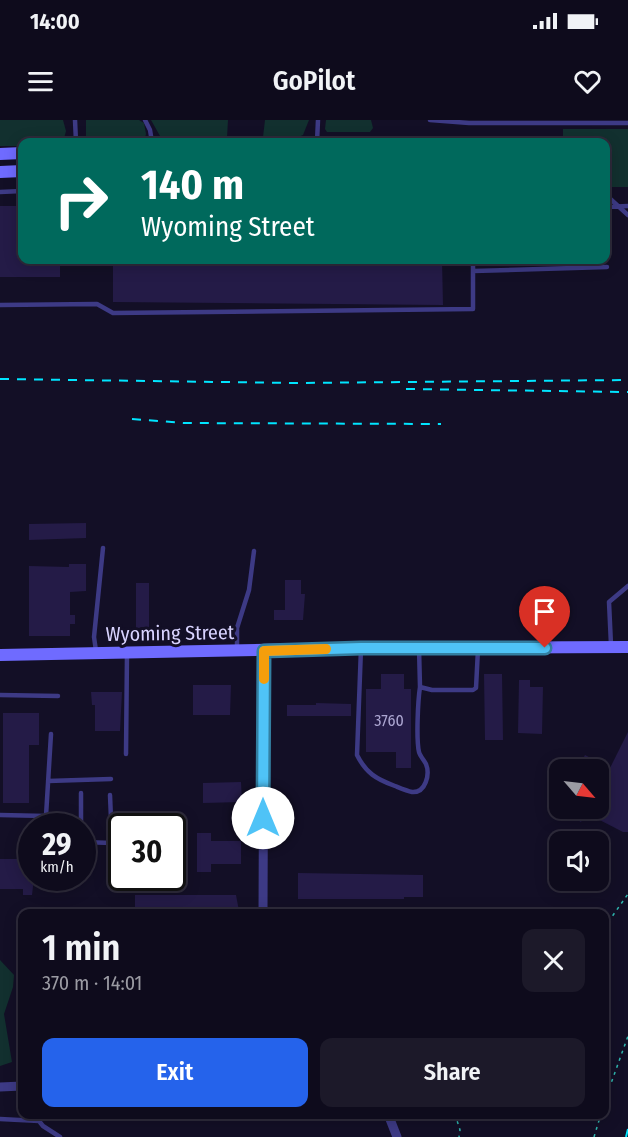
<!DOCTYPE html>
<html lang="en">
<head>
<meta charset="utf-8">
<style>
	:root { --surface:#0e0b1c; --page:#1c1929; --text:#f1f3f6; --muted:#9b9ba3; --line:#2e2b3b; --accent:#2563eb }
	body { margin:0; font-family:"Fira Sans Condensed",sans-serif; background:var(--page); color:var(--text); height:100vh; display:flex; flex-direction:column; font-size:22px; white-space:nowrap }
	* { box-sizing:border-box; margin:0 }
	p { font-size:20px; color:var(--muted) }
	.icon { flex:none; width:33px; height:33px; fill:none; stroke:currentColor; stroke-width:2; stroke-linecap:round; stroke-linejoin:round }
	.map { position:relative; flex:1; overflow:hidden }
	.side { position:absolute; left:18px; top:789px; width:591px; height:210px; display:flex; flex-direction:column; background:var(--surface); border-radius:12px; box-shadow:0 3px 15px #0003,0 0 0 2px var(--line) }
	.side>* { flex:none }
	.hud { position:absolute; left:18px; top:18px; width:592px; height:126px; border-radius:12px; box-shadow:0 3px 15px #0003,0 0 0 2px var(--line); background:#00695c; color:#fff; overflow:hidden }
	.needle { width:39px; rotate:118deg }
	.fabs { position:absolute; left:549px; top:639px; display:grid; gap:12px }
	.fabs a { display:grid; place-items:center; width:60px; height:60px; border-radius:12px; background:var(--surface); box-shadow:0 3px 15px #0003,0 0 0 2px var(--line); font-size:30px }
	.speed { position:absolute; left:18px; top:693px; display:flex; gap:12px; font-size:30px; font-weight:700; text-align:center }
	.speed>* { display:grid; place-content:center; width:78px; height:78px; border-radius:50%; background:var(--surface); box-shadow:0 3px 15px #0003,0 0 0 2px var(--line); line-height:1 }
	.speed small { font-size:15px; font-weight:400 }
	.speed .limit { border:3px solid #111; border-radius:9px; background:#fff; color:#111 }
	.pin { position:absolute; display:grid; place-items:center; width:51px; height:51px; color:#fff; margin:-62px -26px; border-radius:50% 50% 50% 0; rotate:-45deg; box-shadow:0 0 6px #0007 }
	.pin .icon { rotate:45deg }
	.me { position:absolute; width:66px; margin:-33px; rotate:0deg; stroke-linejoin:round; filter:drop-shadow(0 0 4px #0008) }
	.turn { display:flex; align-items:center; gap:21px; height:126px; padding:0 24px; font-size:27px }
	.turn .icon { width:78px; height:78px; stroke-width:2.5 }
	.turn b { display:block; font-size:42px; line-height:51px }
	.round { display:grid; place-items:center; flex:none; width:63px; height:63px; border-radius:12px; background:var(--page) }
	.overview { display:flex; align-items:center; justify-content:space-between; height:102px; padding:0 24px }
	h1 { font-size:36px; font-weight:600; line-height:45px }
	.primary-button { display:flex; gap:12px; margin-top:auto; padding:12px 24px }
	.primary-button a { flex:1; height:69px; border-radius:12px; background:var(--accent); color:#fff; font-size:24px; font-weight:600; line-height:69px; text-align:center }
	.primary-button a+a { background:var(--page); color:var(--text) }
	.status { display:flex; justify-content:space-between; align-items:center; height:42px; padding:0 30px; background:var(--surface); direction:ltr }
	.status svg { height:16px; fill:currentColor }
	header { display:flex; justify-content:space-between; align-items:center; height:78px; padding:0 24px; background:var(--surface); font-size:27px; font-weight:600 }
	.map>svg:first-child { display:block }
</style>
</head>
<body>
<div class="status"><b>14:00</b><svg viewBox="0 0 49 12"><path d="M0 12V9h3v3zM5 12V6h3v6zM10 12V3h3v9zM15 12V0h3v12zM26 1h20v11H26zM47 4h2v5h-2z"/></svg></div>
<header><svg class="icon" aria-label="menu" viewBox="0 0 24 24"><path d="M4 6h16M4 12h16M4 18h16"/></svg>GoPilot<svg class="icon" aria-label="heart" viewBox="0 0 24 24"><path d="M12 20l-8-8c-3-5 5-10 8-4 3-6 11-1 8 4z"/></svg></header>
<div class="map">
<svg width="628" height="1017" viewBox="0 0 628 1017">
	<rect width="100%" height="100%" fill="#130f26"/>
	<path fill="#12302f" d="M0,0H63L66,11L63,22H22V26H0Z
		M86,0H139L144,3L146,14L144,21L136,22H91L86,16Z
		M151,0H228L227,18L168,21L160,16Z
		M265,0H309L303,15L296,18L263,17Z
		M326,0H371L373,8L370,12H327L325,9Z
		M563,9H628V67H606V22H563Z
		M0,840L14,855L13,867L4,894L12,942L0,946Z"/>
	<path fill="#241b47" d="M0,86H22V140H60V157H0Z
		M113,140H442L443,185L113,182Z
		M86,403V418L29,420V404Z
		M69,444H86V471L70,472V495H75V504H70V516H29V446L69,447Z
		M285,460H301V474H305L303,500H274V490H285Z
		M136,463H149V509L136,508Z
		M381,554H404V569H411V648H396V632H366V569H381Z
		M484,554H502L503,620H485Z
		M519,560H530V567H543L542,614L518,613Z
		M193,565H231L230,595H193Z
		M91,572H122L120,611H95V585H92Z
		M316,583L351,584V596H287V585H316Z
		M3,593H39V625H29V683H3Z
		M628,612V712H623L586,693L581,702L567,694L570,688H598V650H588L589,647L581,643L585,635L610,648Z
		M241,662L242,682L203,683V663Z
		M197,713H211V721H241V744H211V752H197Z
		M0,739H32V758H34L32,775H23V769H0Z
		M298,753L423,755V777H404V779H298Z
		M135,775H236L239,791H236V794H135Z"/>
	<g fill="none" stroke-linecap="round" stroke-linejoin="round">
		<path stroke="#2fb8b0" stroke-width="1.5" stroke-dasharray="3 4.5" stroke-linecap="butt" d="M604,808L628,774
			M604,983L628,916
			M455,994L460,1010L459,1017
			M459,999L464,994
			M594,1017L601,994"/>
		<path stroke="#3d3a85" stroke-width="4.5" d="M75,0L76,22
			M145,0L150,10L152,22
			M430,0L469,3H628
			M317,22L318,0
			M0,72L22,71
			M606,75L628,95
			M606,87L628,86
			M473,151L607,147
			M0,185L97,184L113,193L473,189V140
			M611,525L609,482L628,466
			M237,528V508L249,470L254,431
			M361,528L357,635C366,653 376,659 395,666C400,668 407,671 412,672C426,673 430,654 426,644C424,640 420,636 419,632C416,619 418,580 420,567
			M419,528L420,567L432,570H473L476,568L478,529
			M96,531L94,517L103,428
			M0,575L58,576
			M126,634L127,533
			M48,661L111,659
			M110,675L112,723
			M0,695L46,696L51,614
			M46,706V696
			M81,706V673
			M82,722L112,723L113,769
			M44,768L45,758
			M0,999L39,1001L43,1006L60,1017"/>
		<path stroke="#3d3a85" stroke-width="9" d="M263,794L264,531
			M0,967L22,966
			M388,994L397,1017"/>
		<path stroke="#6f6bff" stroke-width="12" d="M324,22H360
			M0,34L22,33
			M0,52L22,51
			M0,535L361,528L628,527"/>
		<path stroke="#00e5ff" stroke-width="2" stroke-dasharray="9 8" stroke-linecap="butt" d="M0,259L296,263L628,260
			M406,269L628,272
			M132,299L184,303L441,304
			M626,1017L628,1009"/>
	</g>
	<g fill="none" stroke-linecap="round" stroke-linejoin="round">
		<g stroke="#337fa1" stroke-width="15">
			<path id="route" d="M263,698L264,531L361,528H545"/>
		</g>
		<use href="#route" stroke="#4fc3f7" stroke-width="10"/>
		<path stroke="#f59e0b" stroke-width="10" d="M264,559V531L326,529"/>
	</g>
	<g text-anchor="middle" stroke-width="6" stroke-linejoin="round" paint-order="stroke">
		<g font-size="16" fill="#aca6d1">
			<text x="389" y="606">3760</text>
		</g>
		<g font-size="20" fill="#d9d4ff" stroke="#130f26">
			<text transform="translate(170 513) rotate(-1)" y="7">Wyoming Street</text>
		</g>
	</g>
</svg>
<div class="fabs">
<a><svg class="needle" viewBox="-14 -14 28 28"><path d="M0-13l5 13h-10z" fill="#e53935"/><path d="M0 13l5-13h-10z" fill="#9b9ba3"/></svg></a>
<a><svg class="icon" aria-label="sound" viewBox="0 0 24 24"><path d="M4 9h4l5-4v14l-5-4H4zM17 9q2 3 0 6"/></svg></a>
</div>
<div class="speed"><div>29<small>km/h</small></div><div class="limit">30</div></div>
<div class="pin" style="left:545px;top:528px;background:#d93025"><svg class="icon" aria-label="arrive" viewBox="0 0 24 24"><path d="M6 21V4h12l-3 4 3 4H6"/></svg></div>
<svg class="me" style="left:263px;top:698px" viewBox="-20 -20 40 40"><circle r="19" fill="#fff"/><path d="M0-13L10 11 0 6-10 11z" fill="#4fc3f7"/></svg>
<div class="hud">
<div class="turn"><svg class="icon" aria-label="right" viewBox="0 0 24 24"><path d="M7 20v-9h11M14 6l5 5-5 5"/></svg><div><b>140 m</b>Wyoming Street</div></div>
</div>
<section class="side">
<div class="overview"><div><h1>1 min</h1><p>370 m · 14:01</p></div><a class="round"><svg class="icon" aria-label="close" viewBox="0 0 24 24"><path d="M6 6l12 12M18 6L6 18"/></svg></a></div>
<div class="primary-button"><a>Exit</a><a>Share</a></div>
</section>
</div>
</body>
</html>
